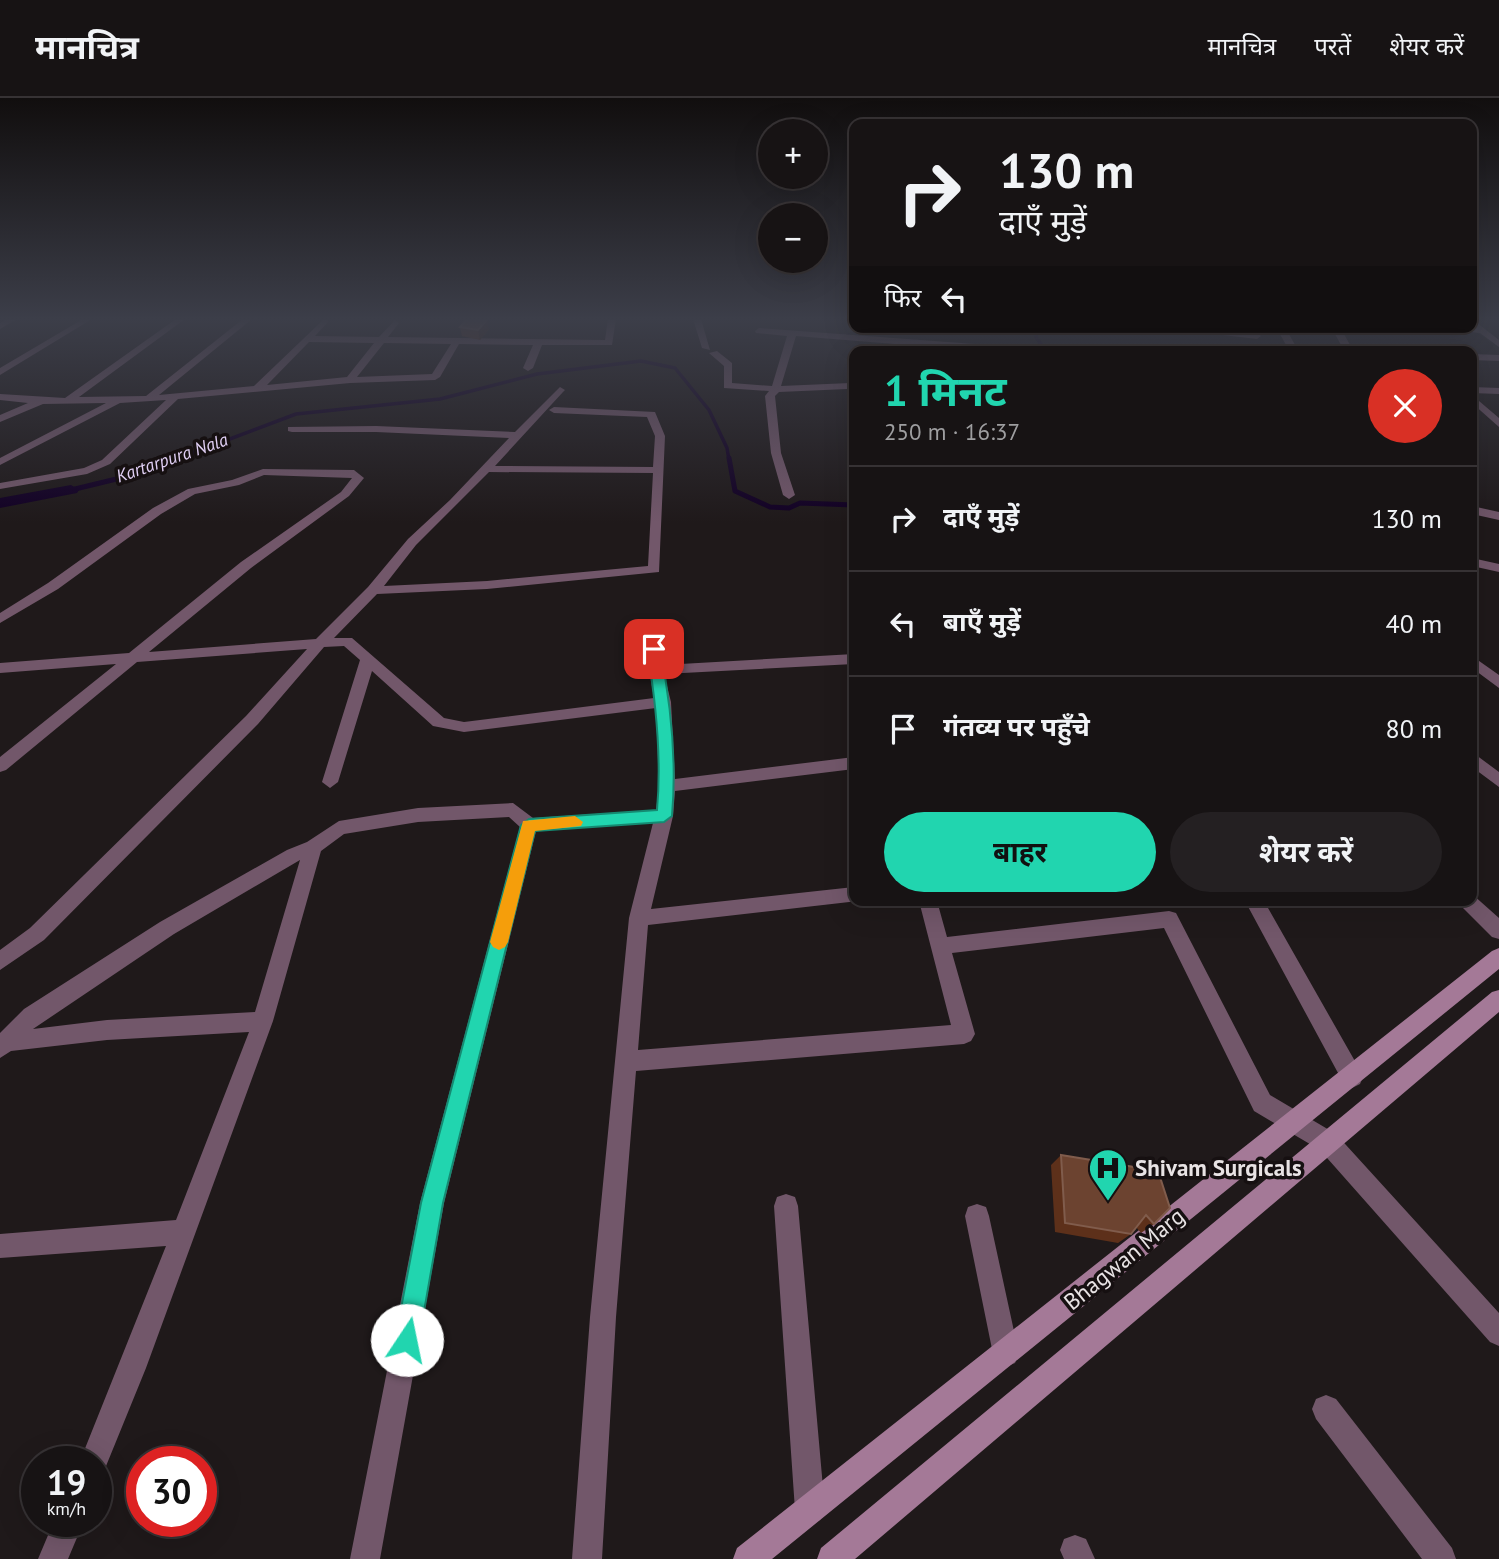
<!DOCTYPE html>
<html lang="hi">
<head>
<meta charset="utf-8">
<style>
	:root { --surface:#171314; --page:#242022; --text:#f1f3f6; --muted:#9e9ea0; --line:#363234; --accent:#21d5af }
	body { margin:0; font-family:"PT Sans","Noto Sans Devanagari",sans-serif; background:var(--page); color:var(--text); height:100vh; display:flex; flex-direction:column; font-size:26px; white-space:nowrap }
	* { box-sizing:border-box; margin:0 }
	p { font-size:23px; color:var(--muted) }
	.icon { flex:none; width:38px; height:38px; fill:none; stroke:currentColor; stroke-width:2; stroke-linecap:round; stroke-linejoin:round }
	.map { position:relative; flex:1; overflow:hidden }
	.sheet { position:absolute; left:849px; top:248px; width:628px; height:560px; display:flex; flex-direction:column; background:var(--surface); border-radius:14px; box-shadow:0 7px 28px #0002,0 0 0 2px var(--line) }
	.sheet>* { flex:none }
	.guide { position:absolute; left:849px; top:21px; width:628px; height:214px; border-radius:14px; box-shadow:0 7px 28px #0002,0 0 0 2px var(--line); background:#171314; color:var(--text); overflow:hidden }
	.fabs { position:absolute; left:758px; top:21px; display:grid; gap:14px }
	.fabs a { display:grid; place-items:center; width:70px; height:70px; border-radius:50%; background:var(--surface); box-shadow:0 7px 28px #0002,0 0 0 2px var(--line); font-size:35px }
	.speed { position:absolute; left:21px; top:1348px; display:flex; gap:14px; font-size:35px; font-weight:700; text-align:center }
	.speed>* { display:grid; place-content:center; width:91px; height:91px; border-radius:50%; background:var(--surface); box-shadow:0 7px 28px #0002,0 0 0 2px var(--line); line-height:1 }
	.speed small { font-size:18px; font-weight:400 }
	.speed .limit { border:10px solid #d22; background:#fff; color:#111 }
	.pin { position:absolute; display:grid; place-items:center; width:60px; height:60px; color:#fff; margin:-30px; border-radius:14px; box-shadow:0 4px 10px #0006 }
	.me { position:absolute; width:77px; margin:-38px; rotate:11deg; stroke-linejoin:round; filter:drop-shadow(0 0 5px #0008) }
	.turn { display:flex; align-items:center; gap:24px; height:147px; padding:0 35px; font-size:32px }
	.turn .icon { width:91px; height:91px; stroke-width:2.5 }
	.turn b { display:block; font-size:49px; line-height:60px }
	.then { display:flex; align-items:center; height:66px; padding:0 35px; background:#0003; gap:14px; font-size:26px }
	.round { display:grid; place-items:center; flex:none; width:74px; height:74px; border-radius:37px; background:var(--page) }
	.head { display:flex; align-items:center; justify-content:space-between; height:119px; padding:0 35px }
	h1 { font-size:42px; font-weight:700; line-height:52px; color:var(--accent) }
	.primary-button { display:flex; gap:14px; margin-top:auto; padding:14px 35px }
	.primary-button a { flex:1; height:80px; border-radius:42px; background:var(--accent); color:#111; font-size:28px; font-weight:700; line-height:80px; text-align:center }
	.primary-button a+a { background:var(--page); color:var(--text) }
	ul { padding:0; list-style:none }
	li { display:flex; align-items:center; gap:21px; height:105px; padding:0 35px; border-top:2px solid var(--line) }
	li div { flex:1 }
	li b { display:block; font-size:26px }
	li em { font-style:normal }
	header { display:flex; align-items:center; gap:42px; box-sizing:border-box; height:98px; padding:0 35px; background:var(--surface); border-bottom:2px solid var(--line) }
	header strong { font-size:33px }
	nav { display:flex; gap:38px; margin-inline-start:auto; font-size:24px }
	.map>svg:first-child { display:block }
</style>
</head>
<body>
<header>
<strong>मानचित्र</strong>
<nav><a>मानचित्र</a><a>परतें</a><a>शेयर करें</a></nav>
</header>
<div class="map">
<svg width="1499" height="1461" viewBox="0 0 1499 1461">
	<rect width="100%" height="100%" fill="#1f191a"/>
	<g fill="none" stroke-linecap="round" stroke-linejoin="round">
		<path stroke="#120024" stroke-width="3.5" d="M1038,229L1036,239L1046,254
			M174,362L296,316L440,301L537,276L641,263L675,270L709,312L727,350L729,362"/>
		<path stroke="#120024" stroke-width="5" d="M729,360L735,393L770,409L789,410L800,405L854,407
			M71,392L137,376L178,360"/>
		<path fill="#120024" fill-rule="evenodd" d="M71,387L79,392L77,395L0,410V400Z"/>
		<path fill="#72576a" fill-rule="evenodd" d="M7,221H17L0,231V225Z
			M83,221H92L0,277V270Z
			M176,221H185L79,299L146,298L243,221H252L159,297L254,288L324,221L329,223L315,238L379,239L395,222L399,225L388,239L605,242L608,221H616L612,247H542L533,270L528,273L523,270L533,247L459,246L440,279L435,282L350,285L178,301L110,366L87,376L0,391V385L84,370L102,362L166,302L120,305L0,367V360L106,305L43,306L0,324V317L28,305L0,302V296L65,300ZM309,244L374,245L347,279L267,287ZM384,245L451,246L432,276L357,279Z
			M693,221H701L710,252L702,250Z
			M1472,221L1499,242V249L1480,235L1414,229H1472Z
			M1155,229H1190L1257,235L1261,238L1257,241Z
			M1276,229H1285L1299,254H1290Z
			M1331,229H1340L1354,254H1345Z
			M759,230L988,247L994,254L796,238L781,288L850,285L854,287V299L847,291L779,294L775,298L781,355L795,397L789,401L783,397L771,355L765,298L769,293L724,290V268L709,255L717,253L732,265V285L772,288L787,238L756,235L755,233Z
			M1472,256L1499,257V263L1472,262Z
			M560,289L565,292L563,294L495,368L653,369L655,338L647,319L554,315L549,312L554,309L655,314L665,338L659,474L487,491L377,496L334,540H352L444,620L464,624L654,600L649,572L645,529L652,525L659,529L663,567L854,556V566L664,576L671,604L675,681L854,659V671L675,693L673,718L651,811L854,789V803H858L648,827L638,952L951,927L919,803H937L947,839L1169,813L1176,815L1270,997L1336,1036L1499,1215V1248L1490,1244L1320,1052L1254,1013L1164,830L952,855L975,936L971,943L964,946L636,973L616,1219L602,1461H572L590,1219L629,820L653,725L536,733L444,1105L380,1461H350L420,1105L520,729L509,719L418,724L344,736L321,753L273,923L146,1270L104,1373L96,1376V1363H80L166,1148L0,1160V1136L176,1122L249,934L107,942L11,953L0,960V935L24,911L160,824L287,752L307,744L339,723L418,710L513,705L533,720L656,712L659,688L656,610L464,634L433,628L372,573L338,684L330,690L322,684L360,562L344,548L324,549L258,626L44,842L0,872V852L30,830L246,618L307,551L137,564L6,672L0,674V659L116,566L0,575V565L129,555L241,464L341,394L352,380L264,377L239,387L195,396L161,416L58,491L0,525V515L48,485L153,410L188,391L232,382L263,371L354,372L364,380L349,398L251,470L149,554L316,541L368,489L408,441L450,402L509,340L376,334H292L288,333V329L376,328L515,334ZM489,374L653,375L648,468L487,483L384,488L416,447ZM300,762L255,914L107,922L33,931L174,836Z
			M1472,289L1499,290V296L1472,295Z
			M1472,297L1499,320V329L1472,305Z
			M1472,408L1499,414V422L1472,416Z
			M1472,460L1499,466V474L1472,468Z
			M1472,558L1499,577V590L1472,570Z
			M1472,654L1499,674V689L1472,669Z
			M1472,796L1499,820V841L1492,839L1462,809L1460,803H1472Z
			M1245,803H1264L1360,972L1363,979L1360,986L1352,990L1344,986Z
			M786,1096L795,1099L798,1108L825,1412L820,1422L810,1427L800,1422L795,1412L774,1108L777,1099Z
			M977,1106L986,1109L989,1118L1019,1256L1015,1265L1006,1269L997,1265L993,1256L965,1118L968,1109Z
			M1326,1297L1336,1301L1452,1450L1456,1461H1422L1316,1321L1312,1311L1316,1301Z
			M54,1423H84L68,1461H38Z
			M1075,1437L1086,1441L1095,1461H1064L1060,1452L1064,1441Z"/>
		<path fill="#a47997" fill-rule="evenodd" d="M1499,850V871L772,1461H733L737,1450L1492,853Z
			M1499,892V914L855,1461H817L821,1450L1492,894Z"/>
	</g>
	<path fill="#5d301a" d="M460,229L489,231L480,242L462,238Z
		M1061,1057L1158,1073L1154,1126L1141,1135L1136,1129L1131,1136L1118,1145L1055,1134L1051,1067Z"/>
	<path fill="#3e1e11" d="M487,222L489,231L480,242L478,232Z"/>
	<path fill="#6c4330" stroke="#805c4c" stroke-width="2" d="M467,221L487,222L478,232L460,229Z
		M1061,1057L1158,1073L1170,1110L1154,1126L1146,1117L1131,1136L1065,1125Z"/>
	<linearGradient id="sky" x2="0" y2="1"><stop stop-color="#110e0e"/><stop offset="0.52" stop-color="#3c3e49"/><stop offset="1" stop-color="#3c3e49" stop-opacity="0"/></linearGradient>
	<rect width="1499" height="425" fill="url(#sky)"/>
	<path fill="#21d5af" stroke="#158a72" stroke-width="2" d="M654,547L660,551C671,606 677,661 672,718L664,724L535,733L443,1105L419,1242L415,1251L407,1254L398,1251L395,1242L421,1105L521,727L529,721L657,712C662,658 656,604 647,551Z"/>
	<path fill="#f59e0b" d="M575,718L583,724L581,728L535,733L508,844L505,849L499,852L493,849L490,844L523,723Z"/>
	<defs>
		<g id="hospital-pin" transform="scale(2.0125)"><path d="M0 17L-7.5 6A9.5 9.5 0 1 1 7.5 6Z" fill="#21d5af" stroke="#161011"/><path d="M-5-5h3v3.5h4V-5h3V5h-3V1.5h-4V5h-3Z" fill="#111"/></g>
	</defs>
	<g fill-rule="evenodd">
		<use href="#hospital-pin" x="1108" y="1070"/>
	</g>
	<g text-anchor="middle" stroke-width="7" stroke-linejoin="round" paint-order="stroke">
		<g font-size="18" font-style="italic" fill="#e0cff4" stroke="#161011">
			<text transform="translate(172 360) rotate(-19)" y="6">Kartarpura Nala</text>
		</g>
		<g font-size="23" font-weight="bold" fill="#e8e3e4" stroke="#161011" text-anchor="start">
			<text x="1135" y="1078">Shivam Surgicals</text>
		</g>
		<g font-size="23" fill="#e8e3e4" stroke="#161011">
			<text transform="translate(1124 1161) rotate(-39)" y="8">Bhagwan Marg</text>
		</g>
	</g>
</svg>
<div class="fabs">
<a>+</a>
<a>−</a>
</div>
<div class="speed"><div>19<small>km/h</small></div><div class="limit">30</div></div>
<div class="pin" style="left:654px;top:551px;background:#d93025"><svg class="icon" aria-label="arrive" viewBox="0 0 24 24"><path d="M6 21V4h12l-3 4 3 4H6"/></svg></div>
<svg class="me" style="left:407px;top:1242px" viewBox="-20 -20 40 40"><circle r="19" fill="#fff"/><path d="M0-13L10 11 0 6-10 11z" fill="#21d5af"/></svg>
<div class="guide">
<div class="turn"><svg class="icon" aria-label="right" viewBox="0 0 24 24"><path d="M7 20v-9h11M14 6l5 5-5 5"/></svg><div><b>130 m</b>दाएँ मुड़ें</div></div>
<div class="then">फिर<svg class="icon" aria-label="left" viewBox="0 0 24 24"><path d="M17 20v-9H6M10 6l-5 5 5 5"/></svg></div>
</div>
<section class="sheet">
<div class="head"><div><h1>1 मिनट</h1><p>250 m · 16:37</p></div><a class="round" style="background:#d93025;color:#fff"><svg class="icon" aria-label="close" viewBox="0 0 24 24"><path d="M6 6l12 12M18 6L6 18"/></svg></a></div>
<ul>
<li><svg class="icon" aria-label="right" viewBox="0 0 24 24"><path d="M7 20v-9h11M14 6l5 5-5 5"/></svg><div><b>दाएँ मुड़ें</b></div><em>130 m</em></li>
<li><svg class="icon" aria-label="left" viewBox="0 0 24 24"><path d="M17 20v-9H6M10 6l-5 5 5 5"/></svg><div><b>बाएँ मुड़ें</b></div><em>40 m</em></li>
<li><svg class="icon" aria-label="arrive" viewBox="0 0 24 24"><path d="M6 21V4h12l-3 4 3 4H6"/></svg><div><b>गंतव्य पर पहुँचे</b></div><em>80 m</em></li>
</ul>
<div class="primary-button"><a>बाहर</a><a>शेयर करें</a></div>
</section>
</div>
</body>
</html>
